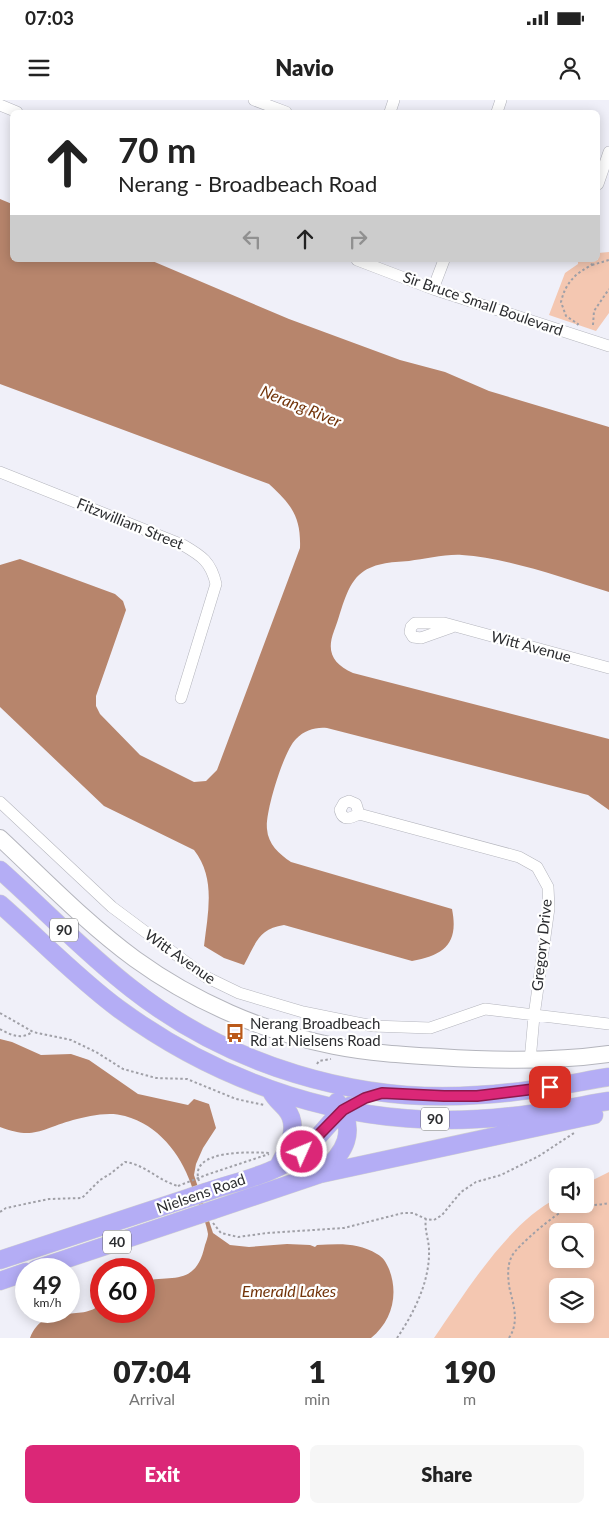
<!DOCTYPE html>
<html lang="en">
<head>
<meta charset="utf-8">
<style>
	:root { --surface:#fff; --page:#f6f6f6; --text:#222; --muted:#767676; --accent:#db2777 }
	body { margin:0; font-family:Lato,sans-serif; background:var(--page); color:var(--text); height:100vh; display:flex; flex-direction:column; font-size:19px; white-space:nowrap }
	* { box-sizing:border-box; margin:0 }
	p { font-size:16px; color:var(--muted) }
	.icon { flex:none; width:28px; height:28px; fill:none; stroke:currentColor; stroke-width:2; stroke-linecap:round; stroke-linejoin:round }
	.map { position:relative; height:1238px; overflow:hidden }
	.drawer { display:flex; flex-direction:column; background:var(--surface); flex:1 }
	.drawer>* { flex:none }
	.top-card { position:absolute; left:10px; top:10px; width:590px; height:152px; border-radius:8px; box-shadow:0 2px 12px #0003; background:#fff; color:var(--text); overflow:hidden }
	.tools { position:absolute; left:549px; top:1068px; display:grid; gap:10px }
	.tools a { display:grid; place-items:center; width:45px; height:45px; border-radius:8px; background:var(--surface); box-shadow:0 2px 12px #0003; font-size:25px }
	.speed { position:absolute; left:15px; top:1158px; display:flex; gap:10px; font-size:25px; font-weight:700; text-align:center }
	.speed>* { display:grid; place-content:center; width:65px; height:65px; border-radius:50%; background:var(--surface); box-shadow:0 2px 12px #0003; line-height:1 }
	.speed small { font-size:12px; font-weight:400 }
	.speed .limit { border:8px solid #d22; background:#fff; color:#111 }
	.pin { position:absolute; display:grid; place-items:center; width:42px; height:42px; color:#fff; margin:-21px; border-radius:10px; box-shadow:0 2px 8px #0006 }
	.me { position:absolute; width:55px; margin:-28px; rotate:46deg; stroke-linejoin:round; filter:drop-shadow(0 0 4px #0008) }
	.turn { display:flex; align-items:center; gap:18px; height:105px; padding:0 25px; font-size:22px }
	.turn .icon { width:65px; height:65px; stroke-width:2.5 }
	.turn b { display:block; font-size:35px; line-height:42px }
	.lanes { display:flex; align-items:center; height:48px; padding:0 25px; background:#0003; justify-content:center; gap:25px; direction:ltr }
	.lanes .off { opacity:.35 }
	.eta { display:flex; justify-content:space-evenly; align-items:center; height:85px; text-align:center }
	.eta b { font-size:30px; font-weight:800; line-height:35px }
	.cta { display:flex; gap:10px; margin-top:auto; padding:10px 25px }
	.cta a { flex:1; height:58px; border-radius:8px; background:var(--accent); color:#fff; font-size:20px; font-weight:800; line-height:58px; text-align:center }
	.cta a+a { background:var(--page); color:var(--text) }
	.status { display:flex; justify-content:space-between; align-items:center; height:35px; padding:0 25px; background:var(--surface); direction:ltr }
	.status svg { height:14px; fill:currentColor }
	header { display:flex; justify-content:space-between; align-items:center; height:65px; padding:0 25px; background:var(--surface); font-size:22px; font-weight:800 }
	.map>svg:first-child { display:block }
</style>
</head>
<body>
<div class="status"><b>07:03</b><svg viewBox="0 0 49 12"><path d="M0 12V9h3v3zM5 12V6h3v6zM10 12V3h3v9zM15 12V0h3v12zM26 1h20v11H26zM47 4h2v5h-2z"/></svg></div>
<header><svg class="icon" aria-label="menu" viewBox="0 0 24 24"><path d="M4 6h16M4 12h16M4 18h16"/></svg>Navio<svg class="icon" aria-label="person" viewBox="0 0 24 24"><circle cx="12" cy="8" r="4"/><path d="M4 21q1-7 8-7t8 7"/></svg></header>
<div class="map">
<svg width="609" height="1238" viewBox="0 0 609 1238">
	<rect width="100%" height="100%" fill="#f0f0f9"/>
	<path fill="#f4c7b1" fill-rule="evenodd" d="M609,152V213L596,231L549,215L565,173L578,164V160H598V153Z
		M609,1072V1238H434C466,1192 507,1124 557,1098L558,1104H585V1084ZM558,1131H585V1159H558ZM558,1186H585V1214H558Z"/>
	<path fill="#b7856c" d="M0,99L12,104V160H150L289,219L400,260L445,272L489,291L609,327V492C563,478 509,458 462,455C445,454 425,459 409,461C391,462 372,463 359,475C345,488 341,514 334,531C326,552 333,564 353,573L609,639V710L588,695L327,628C315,627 305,630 296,639C284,650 265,712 267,729C268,744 279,754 291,762L452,809C459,844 444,855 412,861L284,825C258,829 256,843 244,865L224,858L204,846C208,812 216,778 194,750L104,706L0,607V465L20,459L115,494L123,501L126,510L96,596V606L100,614L140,655L194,682L206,681L217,670L300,448C301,417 292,405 269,384L0,284Z
		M0,939L12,942L41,955L71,954L89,960L138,994L188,1005L194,999L209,1004L216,1028L203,1048L196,1064L194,1075L213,1133L230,1145L249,1147L287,1144L310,1145L315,1147L317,1145C338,1144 358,1142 377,1154C383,1157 386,1162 389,1169C399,1194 392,1221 371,1238H30C45,1201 81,1223 101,1204V1211H144V1181C174,1175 196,1186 205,1145C206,1142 208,1137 208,1134C207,1123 195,1096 191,1084C180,1053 158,1025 125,1016C109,1011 88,1016 73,1020C41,1029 34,1040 0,1027Z"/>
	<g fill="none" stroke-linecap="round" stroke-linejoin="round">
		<g stroke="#b4b5bd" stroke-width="12">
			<path id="street" d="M254,0L286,12
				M0,5L17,12
				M390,12L394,0
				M497,12L501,0
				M598,84L609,52
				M357,160L433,189L609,246
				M433,189L444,160
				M0,372L183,445C202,456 211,462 216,484L181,598
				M452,527L421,538L413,537L410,532L411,527L415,523H444L609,568
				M349,701L356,704L359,714C351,718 343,722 340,710L344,703Z
				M0,702L112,807L206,877L239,893L303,912L373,926L430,928L485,909L609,924
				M359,714L519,757L537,767L548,787L549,808L534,916L530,961"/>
		</g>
		<g stroke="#b4b5bd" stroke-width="18">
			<path id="secondary" d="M0,738C44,779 86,823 135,859C193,901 263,932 334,946C369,953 404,955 439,957C496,961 552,962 609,954"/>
		</g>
		<g stroke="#d1d1d1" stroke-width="19">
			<path id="primary" d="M0,770C44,809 85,853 132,889C229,965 356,1004 478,995C522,993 566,984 609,977
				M0,804C40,839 77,878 119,909C223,985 349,1027 478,1019C522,1017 566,1008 609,1001
				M271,991C275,999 280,1002 286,1009C301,1027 287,1050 278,1067
				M321,1073C345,1053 358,1031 337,1002
				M206,1092C238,1081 276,1074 303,1052C320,1038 331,1017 350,1006
				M213,1110L320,1074L594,1015
				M0,1160L191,1097
				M36,1169L198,1115
				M0,1181L26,1172"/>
		</g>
		<path stroke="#a0a0a7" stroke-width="2" stroke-dasharray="2.5 2.5" stroke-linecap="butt" d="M592,165L609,160
			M577,225L578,224L566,216L561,202C565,184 575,173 592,165L589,160
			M593,225L594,211L609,189
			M0,913L33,932L71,940L96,952L123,969L156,978L187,979L236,999L264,1005
			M0,929C10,935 22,940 32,932
			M317,964L319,961L331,959
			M206,1075L269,1054
			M199,1081C188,1049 251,1052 270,1053
			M0,1112L6,1108L49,1099L82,1098L100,1080L110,1074L125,1062C144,1064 159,1081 178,1086
			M213,1123L221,1133L238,1137L267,1133L344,1128L403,1113H413L426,1119L434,1120L442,1115L461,1092L476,1082L501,1075L539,1056L574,1033
			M397,1238C414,1213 430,1181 429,1150C429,1140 424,1129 426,1119
			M509,1238C520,1221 513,1204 509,1186C508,1176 507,1165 512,1156C516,1147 557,1112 567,1109C580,1105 595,1106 609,1103"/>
		<use href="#street" stroke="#fff" stroke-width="11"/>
		<use href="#secondary" stroke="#fff" stroke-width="16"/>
		<use href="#primary" stroke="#b4adf5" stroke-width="18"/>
		<g stroke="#d1d1d1" stroke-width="19" stroke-linecap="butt">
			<path id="primary-bridge" d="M191,1097L206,1092
				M198,1115L213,1110"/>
		</g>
		<path stroke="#a0a0a7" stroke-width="2" stroke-dasharray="2.5 2.5" stroke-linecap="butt" d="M178,1086L206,1075"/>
		<use href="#primary-bridge" stroke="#b4adf5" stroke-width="18"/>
	</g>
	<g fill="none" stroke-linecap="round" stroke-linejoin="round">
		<g stroke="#8e194d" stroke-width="12">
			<path id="route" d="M302,1052L343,1010L365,998L382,993L444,996H477L550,987"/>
		</g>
		<use href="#route" stroke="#db2777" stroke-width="9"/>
	</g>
	<defs>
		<g id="bus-bare" transform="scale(1.5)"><path d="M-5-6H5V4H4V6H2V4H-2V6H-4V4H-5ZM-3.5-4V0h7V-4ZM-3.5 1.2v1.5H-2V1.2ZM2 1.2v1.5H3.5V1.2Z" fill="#ba591a" stroke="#fff" stroke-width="2.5" paint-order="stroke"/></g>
	</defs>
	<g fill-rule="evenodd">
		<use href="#bus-bare" x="235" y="933"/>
	</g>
	<g text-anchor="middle" stroke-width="4.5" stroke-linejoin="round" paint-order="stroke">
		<g fill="#fff" stroke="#6b6c6e" stroke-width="1">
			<rect x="50" y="818.5" width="28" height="23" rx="4"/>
			<rect x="421" y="1007.5" width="28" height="23" rx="4"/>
			<rect x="103" y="1130.5" width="28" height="23" rx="4"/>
		</g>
		<g font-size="14" font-weight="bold" fill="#2c2d30">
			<text x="64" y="835">90</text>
			<text x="435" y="1024">90</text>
			<text x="117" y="1147">40</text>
		</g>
		<g font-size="15" fill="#2c2d30" stroke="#fff">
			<text transform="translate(483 204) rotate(19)" y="5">Sir Bruce Small Boulevard</text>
			<text transform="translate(130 424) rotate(22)" y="5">Fitzwilliam Street</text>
			<text transform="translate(531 547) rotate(15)" y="5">Witt Avenue</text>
			<text transform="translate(542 845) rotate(-84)" y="5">Gregory Drive</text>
			<text transform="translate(180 857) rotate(35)" y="5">Witt Avenue</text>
			<text transform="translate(201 1094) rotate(-19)" y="5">Nielsens Road</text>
		</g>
		<g font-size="15" fill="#2c2d30" stroke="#fff" text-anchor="start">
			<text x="250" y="929">Nerang Broadbeach<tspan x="250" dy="17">Rd at Nielsens Road</tspan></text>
		</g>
		<g font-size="16" font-style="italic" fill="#73340a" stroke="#fff">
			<text transform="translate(301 306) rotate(22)" y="6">Nerang River</text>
			<text x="289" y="1197">Emerald Lakes</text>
		</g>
	</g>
</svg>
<div class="tools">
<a><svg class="icon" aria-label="sound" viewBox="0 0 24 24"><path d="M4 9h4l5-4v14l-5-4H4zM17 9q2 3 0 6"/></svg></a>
<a><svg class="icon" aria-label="search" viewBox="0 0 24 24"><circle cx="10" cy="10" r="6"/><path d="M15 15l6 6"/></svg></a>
<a><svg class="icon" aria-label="layers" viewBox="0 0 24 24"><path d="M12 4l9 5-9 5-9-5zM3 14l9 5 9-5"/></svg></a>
</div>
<div class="speed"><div>49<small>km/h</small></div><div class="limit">60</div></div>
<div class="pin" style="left:550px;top:987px;background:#d93025"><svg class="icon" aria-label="arrive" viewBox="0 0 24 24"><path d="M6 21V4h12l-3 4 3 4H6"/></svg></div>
<svg class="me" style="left:302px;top:1052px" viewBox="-20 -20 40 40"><circle r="17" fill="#db2777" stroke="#fff" stroke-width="3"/><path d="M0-11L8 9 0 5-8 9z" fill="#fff"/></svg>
<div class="top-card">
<div class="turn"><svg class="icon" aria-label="ahead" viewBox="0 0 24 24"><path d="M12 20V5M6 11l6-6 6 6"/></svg><div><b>70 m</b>Nerang - Broadbeach Road</div></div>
<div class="lanes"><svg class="icon off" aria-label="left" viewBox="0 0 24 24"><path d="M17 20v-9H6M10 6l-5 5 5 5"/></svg><svg class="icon" aria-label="ahead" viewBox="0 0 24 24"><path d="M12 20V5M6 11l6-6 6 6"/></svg><svg class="icon off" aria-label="right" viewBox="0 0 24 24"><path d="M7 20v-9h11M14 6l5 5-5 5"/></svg></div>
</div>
</div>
<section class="drawer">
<div class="eta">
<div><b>07:04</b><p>Arrival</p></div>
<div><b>1</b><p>min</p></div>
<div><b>190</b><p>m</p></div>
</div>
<div class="cta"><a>Exit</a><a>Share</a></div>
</section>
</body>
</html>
